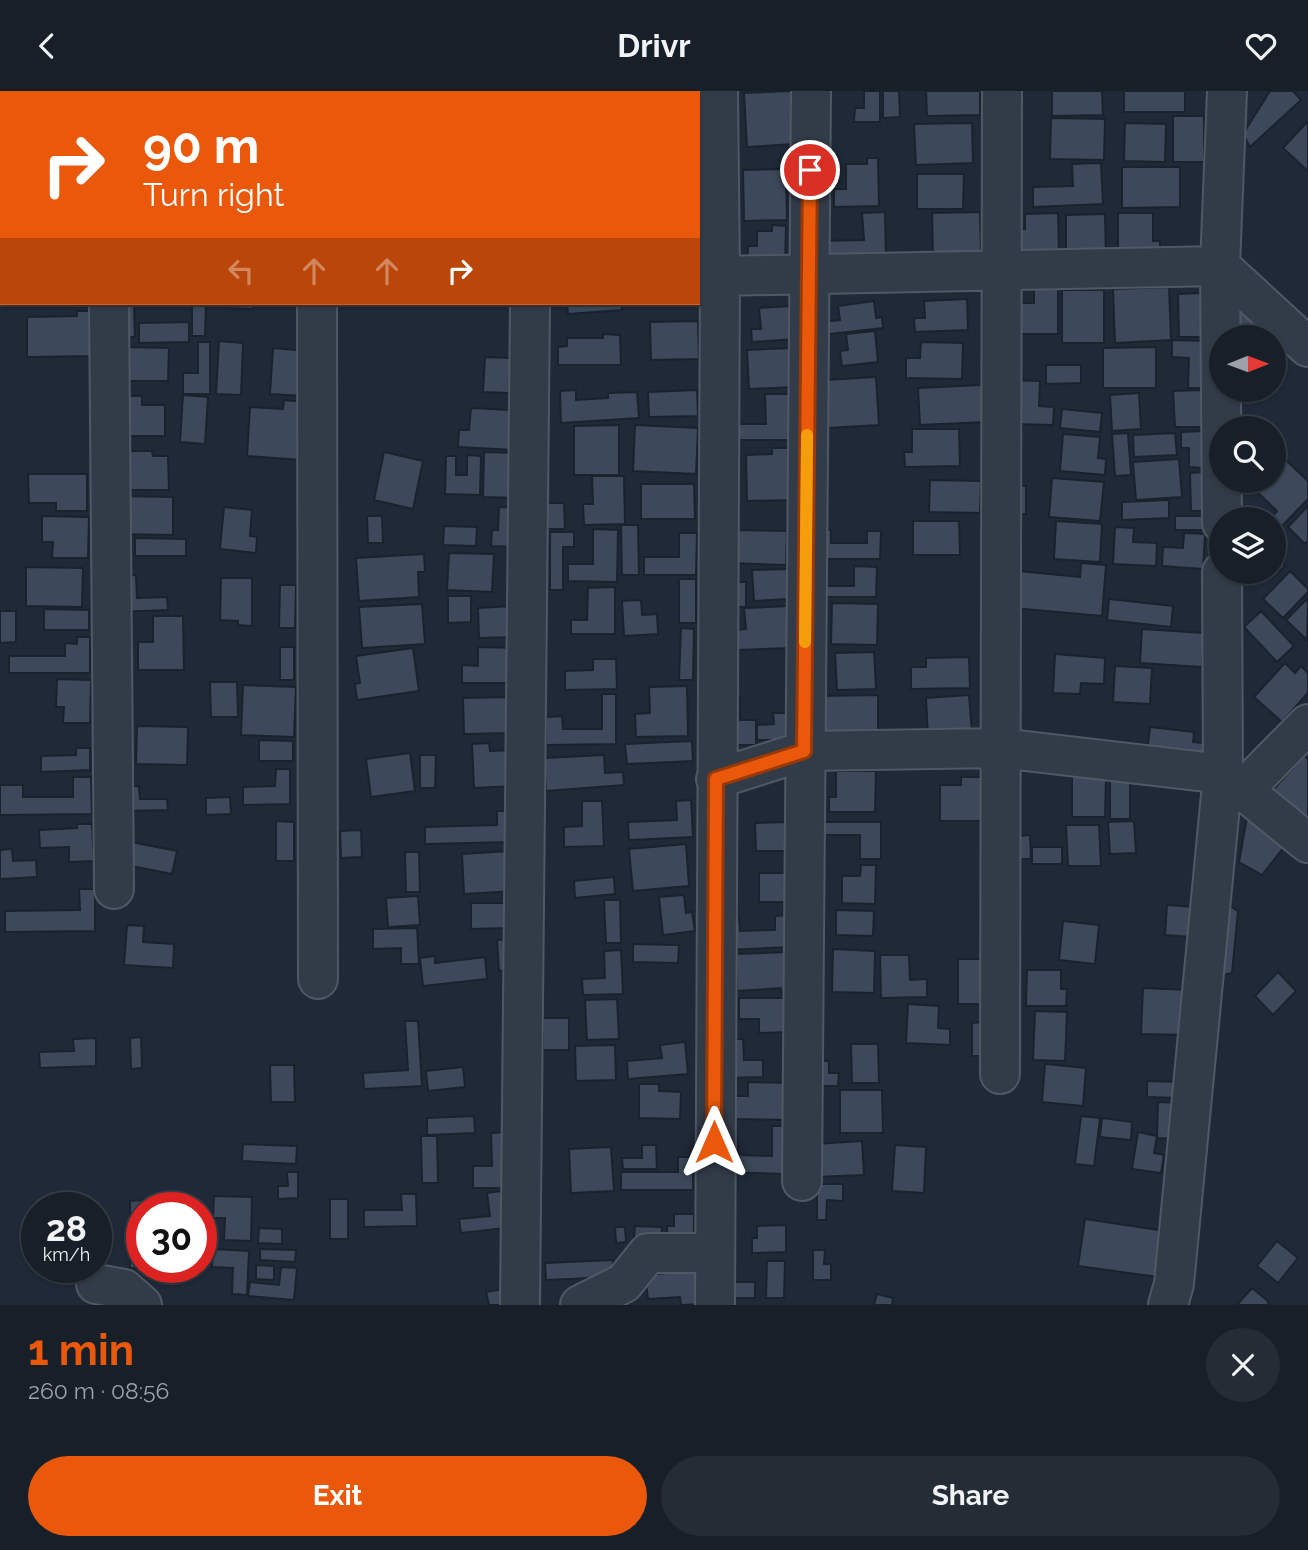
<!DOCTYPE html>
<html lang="en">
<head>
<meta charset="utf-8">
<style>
	:root { --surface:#171f29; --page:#242c35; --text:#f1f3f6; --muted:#9ea2a8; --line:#363d46; --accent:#ea580c }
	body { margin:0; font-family:Raleway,sans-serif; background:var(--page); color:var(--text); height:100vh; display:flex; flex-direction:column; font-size:26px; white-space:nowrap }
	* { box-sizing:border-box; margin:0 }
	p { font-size:23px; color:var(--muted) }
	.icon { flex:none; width:38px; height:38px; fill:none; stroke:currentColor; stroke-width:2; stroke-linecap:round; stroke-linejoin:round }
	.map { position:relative; height:1214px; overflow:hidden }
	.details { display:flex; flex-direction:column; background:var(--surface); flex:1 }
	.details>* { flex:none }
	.banner { position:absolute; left:0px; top:0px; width:700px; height:214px; box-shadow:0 2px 5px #0004,0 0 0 2px var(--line); background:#ea580c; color:#fff; overflow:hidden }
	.needle { width:46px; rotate:89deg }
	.tools { position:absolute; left:1209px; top:234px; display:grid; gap:14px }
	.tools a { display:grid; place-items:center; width:77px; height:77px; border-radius:50%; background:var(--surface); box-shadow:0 2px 5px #0004,0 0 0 2px var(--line); font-size:35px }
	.speed { position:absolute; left:21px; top:1101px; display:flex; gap:14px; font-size:35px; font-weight:700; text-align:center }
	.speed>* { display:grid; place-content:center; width:91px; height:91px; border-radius:50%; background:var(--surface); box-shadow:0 2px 5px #0004,0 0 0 2px var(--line); line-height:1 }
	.speed small { font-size:18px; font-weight:400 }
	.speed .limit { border:10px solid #d22; background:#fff; color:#111 }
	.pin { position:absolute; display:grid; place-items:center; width:60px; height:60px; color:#fff; margin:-30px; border:4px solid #fff; border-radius:50%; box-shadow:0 2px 7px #0007 }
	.me { position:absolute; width:77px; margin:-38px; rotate:0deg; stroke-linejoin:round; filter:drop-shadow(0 0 5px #0008) }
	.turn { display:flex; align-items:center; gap:24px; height:147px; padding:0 28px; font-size:32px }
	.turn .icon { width:91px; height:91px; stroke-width:2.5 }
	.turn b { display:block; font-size:49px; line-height:60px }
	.lanes { display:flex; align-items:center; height:66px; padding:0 28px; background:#0003; justify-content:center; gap:35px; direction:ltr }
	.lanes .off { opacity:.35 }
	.round { display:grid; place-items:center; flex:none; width:74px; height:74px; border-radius:37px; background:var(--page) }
	.overview { display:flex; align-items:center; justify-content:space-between; height:119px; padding:0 28px }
	h1 { font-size:42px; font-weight:700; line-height:52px; color:var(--accent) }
	.cta { display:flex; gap:14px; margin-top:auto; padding:14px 28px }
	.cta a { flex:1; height:80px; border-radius:42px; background:var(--accent); color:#fff; font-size:28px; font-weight:700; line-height:80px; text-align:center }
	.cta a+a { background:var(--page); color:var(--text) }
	header { display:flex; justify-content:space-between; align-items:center; height:91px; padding:0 28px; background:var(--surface); font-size:32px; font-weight:700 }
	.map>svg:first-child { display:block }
</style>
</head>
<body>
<header><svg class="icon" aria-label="back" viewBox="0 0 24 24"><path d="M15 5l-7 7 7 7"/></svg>Drivr<svg class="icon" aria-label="heart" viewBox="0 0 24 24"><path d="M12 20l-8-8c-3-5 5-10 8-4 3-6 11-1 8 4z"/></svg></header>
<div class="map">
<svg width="1308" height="1214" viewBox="0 0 1308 1214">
	<rect width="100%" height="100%" fill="#1f2937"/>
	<path fill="#3d495a" stroke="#1a222e" stroke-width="2" d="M233,0H294V2H233Z
		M371,0H429V2H371Z
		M460,0H517V2H460Z
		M658,0H700L701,24H698V2Z
		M791,0L794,53L747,56L744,2Z
		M864,0H880V31H854L855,17H864Z
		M883,0H899L900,26L883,27Z
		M926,0H980V24L927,25Z
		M1052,0H1102L1103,24L1052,25Z
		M1124,0H1185V21H1124Z
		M1270,0H1293L1301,9L1250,56L1243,43Z
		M1173,25H1204V71H1173Z
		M1051,27L1105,28L1104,69L1050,68Z
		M1308,30V80L1283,57Z
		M972,32L973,72L916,74L914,33Z
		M1125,32L1166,33L1165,71L1124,70Z
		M867,67H878L879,115L834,116V98H846V73H867Z
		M1101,72L1103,113L1033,116V96L1073,95L1072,73Z
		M1122,76H1180V116L1122,117Z
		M786,78L787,129L744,130L743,79Z
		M917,83H964L963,118H917Z
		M885,121L886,171L819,179L820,150L864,149L862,122Z
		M980,121L981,163H933L932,122Z
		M1058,122L1059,163H1012V138H1025V123Z
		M1118,122H1153V150H1160V169H1118Z
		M1105,123L1106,166H1066V124Z
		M772,134L786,135L785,176L747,175L748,155H757V140H772Z
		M1169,196L1171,249L1115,252L1113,198Z
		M1034,198H1058V243H1021V212H1034Z
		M1062,199H1104V252H1062Z
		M1201,202L1202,246H1179L1178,203Z
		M967,208L968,239L915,241L914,227H925L924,210Z
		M874,210L876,227L882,226L883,237L821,244L820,231L840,229L838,215Z
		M117,212H134L135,246H118Z
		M192,212H206L205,245H192Z
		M229,212H254L253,218L229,217Z
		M567,212H621L622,219L568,223Z
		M649,212H697V214L649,213Z
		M1251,212L1277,239L1269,247H1242L1229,234Z
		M792,215L795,248L752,251L751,238H761L759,217Z
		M77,220H92L93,265L27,266V226L77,225Z
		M698,230L699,268L651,269L650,231Z
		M189,231V251L139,252V232Z
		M875,240L878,271L842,275L840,260L848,259L846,243Z
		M603,243L620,244L621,274H558V256L567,255V247H603Z
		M1172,249L1204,250L1203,297H1188L1189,267L1172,266Z
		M219,250L243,252L241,304L216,303Z
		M198,251H210V303H183V282H198Z
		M921,251L963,252L962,288L906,287V267H920Z
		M125,256L169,257L168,290H125Z
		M1156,256V297H1103V257Z
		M273,257L308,260L305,305L270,303Z
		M793,257L795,296L749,298L747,259Z
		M485,266L511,267L509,302L483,301Z
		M1274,271L1283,280L1274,289Z
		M1046,274H1081V292L1046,293Z
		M876,286L879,334L828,337L825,289Z
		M1012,289L1040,290L1039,315L1054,316L1053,334L1011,333Z
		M982,294L984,331L920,334L918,297Z
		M576,299V309L608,307V302L637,301L639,327L561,332L560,300Z
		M697,299L698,325L649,326L648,301Z
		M1203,299L1204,336H1175L1173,300Z
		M1139,302L1141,338L1112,340L1110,304Z
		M765,303H792L793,349H730L729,333H766Z
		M183,304L208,306L205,353L180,351Z
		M117,305H142V314H165V345H117Z
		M284,309L306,311L302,369L247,365L250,316L283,318Z
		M471,317L510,319L509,332L518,333L517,359L458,356L459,339H469Z
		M1062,318L1102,322L1100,341L1060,337Z
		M619,334V384H574V335Z
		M635,334L698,337L696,383L633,380Z
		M912,338H959L960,375L905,376L904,361H912Z
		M1204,340V377L1189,376V357H1181V341Z
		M1128,342L1131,384L1115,385L1112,343Z
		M1175,342L1177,364L1134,366L1133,344Z
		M1063,343L1100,346L1098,367L1106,368L1105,384L1060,380Z
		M772,357H794L792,409L747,410L746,364L772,363Z
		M1274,358L1308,390V408L1278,439L1274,435V429H1269L1277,420L1256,400L1265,390H1274Z
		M124,360H152L153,365H168L169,399H124Z
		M384,361L423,370L413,418L374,409Z
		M484,361L519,362L518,407L483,406Z
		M467,364L481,365L480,404L445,403L446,365H456V384H467Z
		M1179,368L1182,406L1136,409L1133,371Z
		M1204,381L1205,420H1191L1190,382Z
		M28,383H87V420H56V412H29Z
		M592,385H624L625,433L584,434L583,413H593Z
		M1052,387L1104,391L1100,430L1049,426Z
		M930,389L981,390L980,422L929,421Z
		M641,393H694L695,428H641Z
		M1013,395H1026V423H1013Z
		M118,405L173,406V444L118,443Z
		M1169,409V427L1122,429V411Z
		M548,412H564L565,438H548Z
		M1308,415V450L1305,453L1288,436Z
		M224,416L252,419L250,445L257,446L256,462L220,458Z
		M499,416L518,417L517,456L491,455L492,439H498Z
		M42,425L89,426L88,467H52L53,451H42Z
		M367,425H382L383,452H368Z
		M1175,425H1206V439H1175Z
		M913,430H959L960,464H913Z
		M1056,430L1102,433L1100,471L1054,468Z
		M621,434H638L639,484H622Z
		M444,435L477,436L476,455L443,454Z
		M1115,436L1134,437L1133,451L1157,452L1156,475L1113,473Z
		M593,438L618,439L617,491L568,490V473H593Z
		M731,439L787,440L786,474L730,472Z
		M816,439H831V452H867V440H881L880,468H816Z
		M550,441H574V456H563V499H550Z
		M679,442H697L696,484H644V466H679Z
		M1184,442L1205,443L1203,478L1162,475L1163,456L1183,457Z
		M135,447L186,448V465H135Z
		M449,462L494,463L492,501L447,499Z
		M1274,462L1285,475L1273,486L1269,481H1274Z
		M424,463L425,481H418L419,506L359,510L356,467Z
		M1081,472L1106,474L1102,525L1014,517L1018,480L1080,486Z
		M854,475L877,476L876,506H826V495H854Z
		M26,476L83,477L82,516L26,515Z
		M787,478L788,508L754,510L752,479Z
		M1290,480L1308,498V501L1283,527L1263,508Z
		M136,484L137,507L167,506L168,519L118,521L117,485Z
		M221,487H252V535L238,534V530L220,529Z
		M679,488H696V532H679Z
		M728,491H746V516H728Z
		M280,494H296L295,537H279Z
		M615,496V543H571V529H587L588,497Z
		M448,505H471V531L448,532Z
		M1109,508L1173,515L1171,536L1107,529Z
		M641,509L642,524L657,523L658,543L624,545L622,510Z
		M1306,509L1308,510L1307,549L1286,529Z
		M832,512L878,513L877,554L831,553Z
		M422,513L425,553L362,557L359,516Z
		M517,515L518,546L479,547L478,517Z
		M790,515L791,557L738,559V539L746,538L744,517Z
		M44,518L89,519V539H44Z
		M0,520H16V551L0,552Z
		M1261,520L1294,555L1277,571L1244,536Z
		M153,525H183L184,579H138V551H153Z
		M681,537L694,538L693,589H679Z
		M1142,538L1204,542L1202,576L1140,572Z
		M77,546H90V582H9V565H65V552L77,553Z
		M280,556H294V589H280Z
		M478,556L518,557V592H462V574L478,575Z
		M413,557L419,600L357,609L355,593L360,592L356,565Z
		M874,561L876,598L837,599L835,562Z
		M1055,563L1105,567L1104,593L1081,592L1080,603L1053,602Z
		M969,566L970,597L911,598V576H926V567Z
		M593,568H616L617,598L565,599V580L593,579Z
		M1285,572L1295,582L1301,575L1308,582V602L1282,631L1254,606Z
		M1115,575L1152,577L1150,613L1113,611Z
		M57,588L91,589L90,632H63L64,616H56Z
		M210,591H237L238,626H211Z
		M243,594L296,596L294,646L241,644Z
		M687,595L688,645L636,646L635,623L650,622L649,596Z
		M602,603H616V653L546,654V626L562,625L563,638H602Z
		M878,604V640L820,641L819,605Z
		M969,604L972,642L928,645L926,607Z
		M510,606V642L464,643L463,607Z
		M740,606V629H756V654H722V607Z
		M773,622H789L790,649H757V634L774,633Z
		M137,635L188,636L187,674L136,673Z
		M1150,636L1194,641L1193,651L1204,652L1202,670L1147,663Z
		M259,649L293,650V670H259Z
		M692,650L693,670L627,673L625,653Z
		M489,652L490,660L513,659L515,695L474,697L472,653Z
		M76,657H90V679L41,681V665L76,664Z
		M410,662L415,700L371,706L366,668Z
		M420,664H436L435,697H420Z
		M604,664L605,682L623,681L624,694L546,700L544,667Z
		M1304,665L1308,668V737L1270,702Z
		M276,678H290V713L243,714V696L275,695Z
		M836,680H876L875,721H829V706H836Z
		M1072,685L1106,686L1105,726H1072Z
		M73,686H91L92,723L0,724V694H23V706H73Z
		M961,686H983V730H940V694H961Z
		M1110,690H1130V728H1110Z
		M139,695L140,708H167L168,719L125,720L124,696Z
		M230,706L231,723L206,724V707Z
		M691,709L693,746L629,749L628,731L677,729L676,710Z
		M582,710H602L604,755L564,756V736L582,735Z
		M497,720H514V751L425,753V736L497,734Z
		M1247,726L1284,756L1262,784L1239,771Z
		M276,730L294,731V770H276Z
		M1134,730L1136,762L1110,763L1108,731Z
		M788,731V760H756L755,732Z
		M821,731H881V768H860V744H821Z
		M77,733H92L94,770L69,771V756L40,757L39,739L77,737Z
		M1066,734H1099L1101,775H1068Z
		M361,739L362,766L341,767L340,740Z
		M1030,744L1031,768H1018L1017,745Z
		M131,751L177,760L172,783L126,774Z
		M686,753L689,795L633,800L629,758Z
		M1032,756H1062V773H1032Z
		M12,758L13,770L36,769L37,786L0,788V759Z
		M512,760L514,800L464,803L462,763Z
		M405,761H419L420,801H406Z
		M861,774H876L875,813L842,812V785H860Z
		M759,782H789V811H759Z
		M614,786L615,803L575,807L574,790Z
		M79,798H95V840L5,841V820L80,819Z
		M684,804L686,822L692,821L695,840L663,844L659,806Z
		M418,805L420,834L388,836L386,807Z
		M604,809H620L621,852H606Z
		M1223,811L1238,820L1232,882L1216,886Z
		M471,812H511V837L471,838Z
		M1167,814L1194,816L1192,846L1165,844Z
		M836,819L874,820L873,845L836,844Z
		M790,824L791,856L726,859L724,825H739L740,840L775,839V825Z
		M1063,830L1099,834L1095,873L1059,869Z
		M127,834L144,835L143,851L174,853L173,877L124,874Z
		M417,837L419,873H401V857L373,858V838Z
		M512,848L514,879L499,880L497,849Z
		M633,853L679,854L678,872L633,871Z
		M833,858L875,860L874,902L832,901Z
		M621,859L623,903L583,904L582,888L605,887L604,860Z
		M788,861L790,902H782L781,897L737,900L736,863Z
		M880,864H909L910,889L927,888V906L881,907Z
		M435,865V872L485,866L487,888L423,895L420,867Z
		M958,868H985V913H958Z
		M1027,879H1061V898H1067L1066,915H1026Z
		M1278,881L1296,900L1273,924L1255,905Z
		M1143,897L1189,899L1187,944L1141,943Z
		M739,907H789V941L759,942V928H739Z
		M617,908L619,948L587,949L585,909Z
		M908,913L939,915L938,937L950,938V954L906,952Z
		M1035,920L1067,921L1065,970L1033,969Z
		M543,927H569V959H543Z
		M405,930H418L422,995L364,998L363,982L408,979Z
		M984,931L985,965H972V932Z
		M141,946L142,977L131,978L130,947Z
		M96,947V975L40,977L39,961L74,960L73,948Z
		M725,948H743L744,969H763V986L725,987Z
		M685,951L688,983L628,988L627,970L662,967L660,954Z
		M851,953H878L879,992H852Z
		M615,954L616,989L576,990L575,955Z
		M811,970H829V982H839L838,995H811Z
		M1045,973L1086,977L1083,1015L1042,1011Z
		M270,974H294L295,1011H271Z
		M463,976L465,996L428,1000L426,980Z
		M1147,990L1180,991L1179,1007L1147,1006Z
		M748,991L790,992L789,1029L732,1028V1005H748Z
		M639,993H659V1000L681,1001L680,1028L639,1027Z
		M840,999H882L883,1042H840Z
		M1158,1011L1180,1012L1179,1048L1157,1047Z
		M474,1025L475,1042L427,1044V1027Z
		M1081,1025L1100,1027L1094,1075L1075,1073Z
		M1102,1027L1132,1031L1131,1049L1100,1046Z
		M772,1035H787L785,1083L721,1081L722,1048H738V1064L772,1065Z
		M511,1041V1097H473V1075H492L491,1042Z
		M1138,1041L1157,1045L1154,1062L1164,1064L1161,1082L1132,1078Z
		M421,1045H437L438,1092H422Z
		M862,1050L864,1084L816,1086L815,1053Z
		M243,1053L297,1055L296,1073L242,1070Z
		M642,1054H656L657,1078H623L622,1067H642Z
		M895,1054L926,1056L924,1102L892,1100Z
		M611,1056L614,1100L571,1102L569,1058Z
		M678,1066H693V1099H621V1081H678Z
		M287,1081H298V1107L278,1108V1095H288Z
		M817,1093H843V1110L827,1109L826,1129H817Z
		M501,1100L505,1137L461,1142L459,1128L490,1125L487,1102Z
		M401,1103H416L417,1135L364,1136V1119H402Z
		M214,1105L252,1106L251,1150L224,1149L225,1127H213Z
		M330,1108H348V1148H330Z
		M144,1109V1116H142V1176L160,1177H130V1110Z
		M674,1123H694V1149H667V1135H674Z
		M1085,1128L1172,1141L1165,1187L1078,1175Z
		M786,1134V1161L752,1162V1147H757V1135Z
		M635,1135L662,1136L661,1149L634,1148Z
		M615,1136H625L626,1151L616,1152Z
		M259,1137L282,1138V1153L258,1152Z
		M1277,1150L1298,1167L1278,1192L1257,1175Z
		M213,1158L249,1160L247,1204L232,1203L233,1177L212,1176Z
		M260,1158L296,1159L295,1171L260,1169Z
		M813,1159H825L824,1173H831V1189H813Z
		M613,1169L614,1186L546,1189L545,1172Z
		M767,1170H785L784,1207H766Z
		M256,1174L274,1175V1189L256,1188Z
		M281,1176L297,1177L294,1209L248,1205L250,1191L279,1194Z
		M699,1179L701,1213L681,1214L680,1206L648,1208L645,1184Z
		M727,1191H755V1207H727Z
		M1252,1197L1269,1211L1267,1214H1237Z
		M502,1198L505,1214H489L486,1201Z
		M877,1203L893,1207L892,1214H874Z"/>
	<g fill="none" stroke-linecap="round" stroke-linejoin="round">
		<g stroke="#505866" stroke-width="42">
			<path id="minor" d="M107,0V2
				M316,0V2
				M532,2V0
				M720,185L1220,175L1308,256
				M109,212L114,798
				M317,212L318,888
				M1222,432L1220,175L1227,0
				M716,688L804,660L1000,657L1223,683L1308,752
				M1242,700L1308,633
				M1000,983L1002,0
				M802,1090L811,0
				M96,1193L124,1198L142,1214
				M520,1214L530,212
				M580,1214L624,1192L648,1162H713
				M715,1214L720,185L718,0
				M1168,1214L1174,1193L1223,683L1222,481"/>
		</g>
		<use href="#minor" stroke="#323b48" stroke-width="38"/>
	</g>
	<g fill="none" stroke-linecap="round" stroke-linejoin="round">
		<g stroke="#983908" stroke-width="18">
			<path id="route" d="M714,1051L716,688L804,660L810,79"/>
		</g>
		<use href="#route" stroke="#ea580c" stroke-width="12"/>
		<path stroke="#f59e0b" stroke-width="12" d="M805,551L807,344"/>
	</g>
</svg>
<div class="tools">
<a><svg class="needle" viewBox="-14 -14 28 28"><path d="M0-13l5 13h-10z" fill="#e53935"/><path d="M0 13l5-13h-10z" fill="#9ea2a8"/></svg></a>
<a><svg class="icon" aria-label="search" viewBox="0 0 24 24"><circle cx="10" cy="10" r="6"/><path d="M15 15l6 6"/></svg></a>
<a><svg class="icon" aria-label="layers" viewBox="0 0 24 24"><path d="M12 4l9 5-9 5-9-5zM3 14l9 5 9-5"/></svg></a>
</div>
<div class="speed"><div>28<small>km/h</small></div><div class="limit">30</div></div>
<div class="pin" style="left:810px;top:79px;background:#d93025"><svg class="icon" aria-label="arrive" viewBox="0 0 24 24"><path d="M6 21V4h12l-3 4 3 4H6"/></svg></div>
<svg class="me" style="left:714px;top:1051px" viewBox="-20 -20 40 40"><path d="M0-17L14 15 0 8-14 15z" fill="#ea580c" stroke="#fff" stroke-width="4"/></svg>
<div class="banner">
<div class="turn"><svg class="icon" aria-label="right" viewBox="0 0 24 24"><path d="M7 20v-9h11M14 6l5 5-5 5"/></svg><div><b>90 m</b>Turn right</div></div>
<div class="lanes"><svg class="icon off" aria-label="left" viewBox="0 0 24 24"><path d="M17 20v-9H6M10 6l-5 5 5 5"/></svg><svg class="icon off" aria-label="ahead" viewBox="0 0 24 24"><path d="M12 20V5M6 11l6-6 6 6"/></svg><svg class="icon off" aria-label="ahead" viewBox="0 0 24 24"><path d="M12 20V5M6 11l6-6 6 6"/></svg><svg class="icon" aria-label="right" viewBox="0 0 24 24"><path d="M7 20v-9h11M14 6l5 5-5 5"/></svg></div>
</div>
</div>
<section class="details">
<div class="overview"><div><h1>1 min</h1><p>260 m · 08:56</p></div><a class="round"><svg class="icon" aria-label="close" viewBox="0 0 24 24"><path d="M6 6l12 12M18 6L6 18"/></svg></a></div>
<div class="cta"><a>Exit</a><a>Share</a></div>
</section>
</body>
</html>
